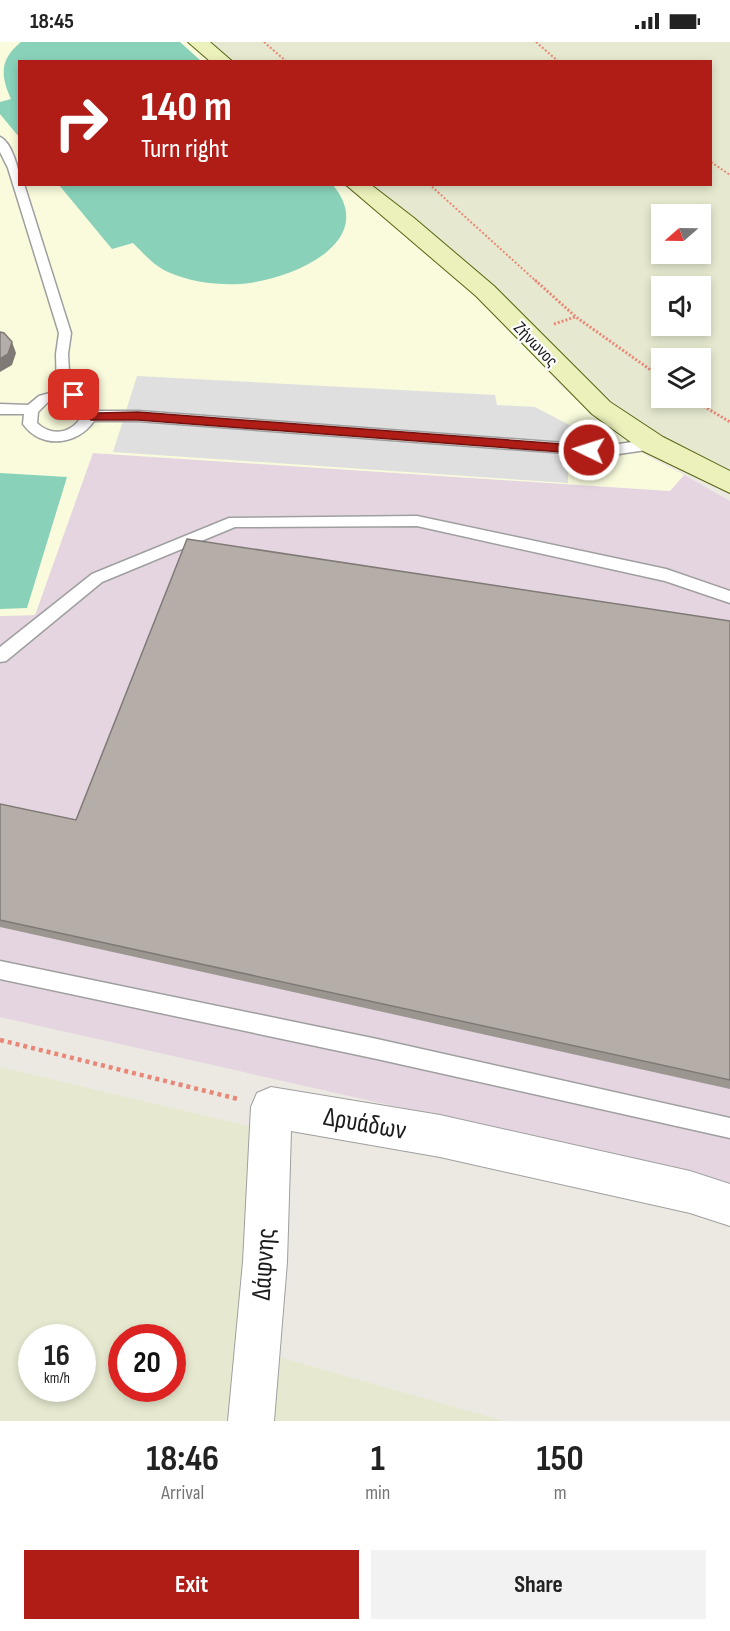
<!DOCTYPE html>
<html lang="en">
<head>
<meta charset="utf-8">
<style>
	:root { --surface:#fff; --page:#f2f2f2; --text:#222; --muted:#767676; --accent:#b01d17 }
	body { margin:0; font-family:"Sofia Sans Condensed",sans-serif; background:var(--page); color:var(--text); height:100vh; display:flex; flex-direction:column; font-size:22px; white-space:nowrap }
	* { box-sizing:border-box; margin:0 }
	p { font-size:20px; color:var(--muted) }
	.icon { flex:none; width:33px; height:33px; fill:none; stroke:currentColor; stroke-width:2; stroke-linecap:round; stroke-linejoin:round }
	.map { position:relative; height:1379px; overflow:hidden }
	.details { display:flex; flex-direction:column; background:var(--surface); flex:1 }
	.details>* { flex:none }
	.hud { position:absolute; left:18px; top:18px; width:694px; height:126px; border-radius:0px; box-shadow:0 3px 9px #0003; background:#b01d17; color:#fff; overflow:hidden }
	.needle { width:39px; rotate:250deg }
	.buttons { position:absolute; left:651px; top:162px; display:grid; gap:12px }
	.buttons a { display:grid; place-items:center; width:60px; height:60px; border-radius:0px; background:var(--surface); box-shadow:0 3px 9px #0003; font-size:30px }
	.speed { position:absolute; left:18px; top:1282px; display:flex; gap:12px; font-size:30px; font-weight:700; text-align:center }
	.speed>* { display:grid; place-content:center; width:78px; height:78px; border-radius:50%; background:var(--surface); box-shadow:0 3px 9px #0003; line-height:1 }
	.speed small { font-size:15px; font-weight:400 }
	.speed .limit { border:9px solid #d22; background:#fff; color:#111 }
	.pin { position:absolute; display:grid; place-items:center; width:51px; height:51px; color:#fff; margin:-26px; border-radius:12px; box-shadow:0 3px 9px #0006 }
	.me { position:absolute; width:66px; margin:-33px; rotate:274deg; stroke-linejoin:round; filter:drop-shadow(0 0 4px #0008) }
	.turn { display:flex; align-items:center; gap:21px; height:126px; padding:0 24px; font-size:27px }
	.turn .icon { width:78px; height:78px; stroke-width:2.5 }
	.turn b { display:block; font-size:42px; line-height:51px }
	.eta { display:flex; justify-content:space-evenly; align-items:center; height:102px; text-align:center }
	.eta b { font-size:36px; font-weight:700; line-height:42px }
	.action { display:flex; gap:12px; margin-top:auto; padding:12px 24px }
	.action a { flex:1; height:69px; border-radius:0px; background:var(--accent); color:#fff; font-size:24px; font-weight:700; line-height:69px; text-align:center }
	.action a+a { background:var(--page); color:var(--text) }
	.status { display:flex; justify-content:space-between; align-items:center; height:42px; padding:0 30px; background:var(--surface); direction:ltr }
	.status svg { height:16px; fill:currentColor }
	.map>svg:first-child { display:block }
</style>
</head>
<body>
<div class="status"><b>18:45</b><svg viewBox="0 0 49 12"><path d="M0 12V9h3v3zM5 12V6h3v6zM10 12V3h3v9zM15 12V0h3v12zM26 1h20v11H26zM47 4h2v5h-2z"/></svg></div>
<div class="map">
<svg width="730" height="1379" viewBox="0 0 730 1379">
	<rect width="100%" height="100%" fill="#ece9e2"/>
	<path fill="#e4d5e1" d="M92,411L670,449L684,433L730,459V1147L602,1111L0,975V574L35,573Z"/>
	<path fill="#f9fbdc" d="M0,0H187L213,19L20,20V142L343,143L429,211L501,277L561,344L644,412L684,433L670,449L93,411L35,573L0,574Z"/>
	<path fill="#e6e9cf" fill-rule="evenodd" d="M213,0H730V432L658,394L598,347L464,218L370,143L711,142V20H234ZM662,172H700V212H662ZM662,244H700V284H662ZM662,316H700V356H662Z
		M0,1025L252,1085L247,1306L504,1379H0ZM32,1296H82V1347H32ZM122,1296H172V1347H122Z"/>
	<path fill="#89d2b9" d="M21,0H180L201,19L20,20L19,95L0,72V60L11,57C0,33 0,17 21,0Z
		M59,143H333C381,202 287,239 240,242C216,243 190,240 168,230C153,223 144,212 133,201L112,207Z
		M0,431L67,435L27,566L0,567Z"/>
	<path fill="#dfdfdf" d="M137,334L495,353L497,363L535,365L577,387L568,421V441L113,410Z"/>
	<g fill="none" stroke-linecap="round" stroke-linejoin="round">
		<g stroke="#9f9f9f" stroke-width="3">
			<path id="lane" d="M0,95C12,100 20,130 20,142H24L71,291L68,312L70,348L88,354L97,369H138L605,404L653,397L660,402L653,407L605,414L138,379H94C78,403 41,408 23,382L24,372H0V362L28,363L39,354L57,349L56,312L59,291L8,126L0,110ZM64,356L75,359L84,367C78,390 54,397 37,381L38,370L48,360Z
				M417,474L666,527L730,549V561L665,539L417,484L235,485L102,540L6,619L0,620V605L92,532L229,476Z
				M0,919L377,997L730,1076V1096L377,1017L0,937Z"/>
		</g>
		<g stroke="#9f9f9f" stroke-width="2">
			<path id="street" d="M271,1045L440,1073L690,1129L730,1142V1184L690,1171L440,1115L291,1089L287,1220L274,1379H228L243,1220L251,1065L257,1051Z"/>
		</g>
		<g stroke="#586411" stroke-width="2">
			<path id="secondary" d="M188,0H210L233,20H211Z
				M345,142H370L414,176L494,244L610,360L663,395L730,429V451L643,409L592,372L476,254Z"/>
		</g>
		<path stroke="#e88777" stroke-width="2" stroke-dasharray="2 2" stroke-linecap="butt" d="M264,0L287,20
			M536,0L559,20
			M711,120L730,133
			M429,142L537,240"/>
		<path stroke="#e88777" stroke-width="3" stroke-dasharray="2 2" stroke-linecap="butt" d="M535,238L576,275L662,336
			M554,282L575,275
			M690,356L730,380"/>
		<path stroke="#e88777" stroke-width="4.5" stroke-dasharray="4 4" stroke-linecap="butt" d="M0,998L238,1057"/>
		<use href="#lane" fill="#fff" fill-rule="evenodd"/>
		<use href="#street" fill="#fff" fill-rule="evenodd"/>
		<use href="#secondary" fill="#ecf1bb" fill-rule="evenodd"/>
	</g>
	<path fill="#9c9690" d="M730,579V1047L0,885V762L76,778Z"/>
	<path fill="#7f7a76" d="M12,300L16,311L12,323L0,330V317Z"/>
	<path fill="#b5aea8" stroke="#7f7a76" stroke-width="1.5" d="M0,290L4,291L12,300L8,312L0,317Z
		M187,497L730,579V1038L0,878V762L76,778Z"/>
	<path fill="#b01d17" stroke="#72130f" stroke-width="1.5" d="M74,349L92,358L97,371L138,370L589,404L594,408L589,412L138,378H91L85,374L84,363L68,353Z"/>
	<g text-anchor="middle" stroke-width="4.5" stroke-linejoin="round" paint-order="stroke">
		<g font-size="18" fill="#1b1b1b" stroke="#fff">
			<text transform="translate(536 302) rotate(46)" y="6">Ζήνωνος</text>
		</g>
		<g font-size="27" fill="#1b1b1b" stroke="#fff">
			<text transform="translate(365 1081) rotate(10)" y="9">Δρυάδων</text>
			<text transform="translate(263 1222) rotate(-86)" y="9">Δάφνης</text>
		</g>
	</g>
</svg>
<div class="buttons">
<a><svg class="needle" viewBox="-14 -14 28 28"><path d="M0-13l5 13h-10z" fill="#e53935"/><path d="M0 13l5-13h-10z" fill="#767676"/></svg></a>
<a><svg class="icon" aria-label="sound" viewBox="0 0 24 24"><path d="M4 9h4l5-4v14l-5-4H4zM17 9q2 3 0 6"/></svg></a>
<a><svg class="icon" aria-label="layers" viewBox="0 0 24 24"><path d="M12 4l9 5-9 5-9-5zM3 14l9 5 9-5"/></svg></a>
</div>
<div class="speed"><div>16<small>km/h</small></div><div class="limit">20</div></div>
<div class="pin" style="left:74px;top:353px;background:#d93025"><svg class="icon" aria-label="arrive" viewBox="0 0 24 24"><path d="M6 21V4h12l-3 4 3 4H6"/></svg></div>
<svg class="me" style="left:589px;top:408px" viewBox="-20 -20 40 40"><circle r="17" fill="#b01d17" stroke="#fff" stroke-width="3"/><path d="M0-11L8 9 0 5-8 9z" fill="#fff"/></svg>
<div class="hud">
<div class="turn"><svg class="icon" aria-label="right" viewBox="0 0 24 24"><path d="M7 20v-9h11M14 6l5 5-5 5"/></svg><div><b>140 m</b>Turn right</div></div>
</div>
</div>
<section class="details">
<div class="eta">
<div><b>18:46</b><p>Arrival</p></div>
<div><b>1</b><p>min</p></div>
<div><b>150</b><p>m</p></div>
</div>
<div class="action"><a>Exit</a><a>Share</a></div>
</section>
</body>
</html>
